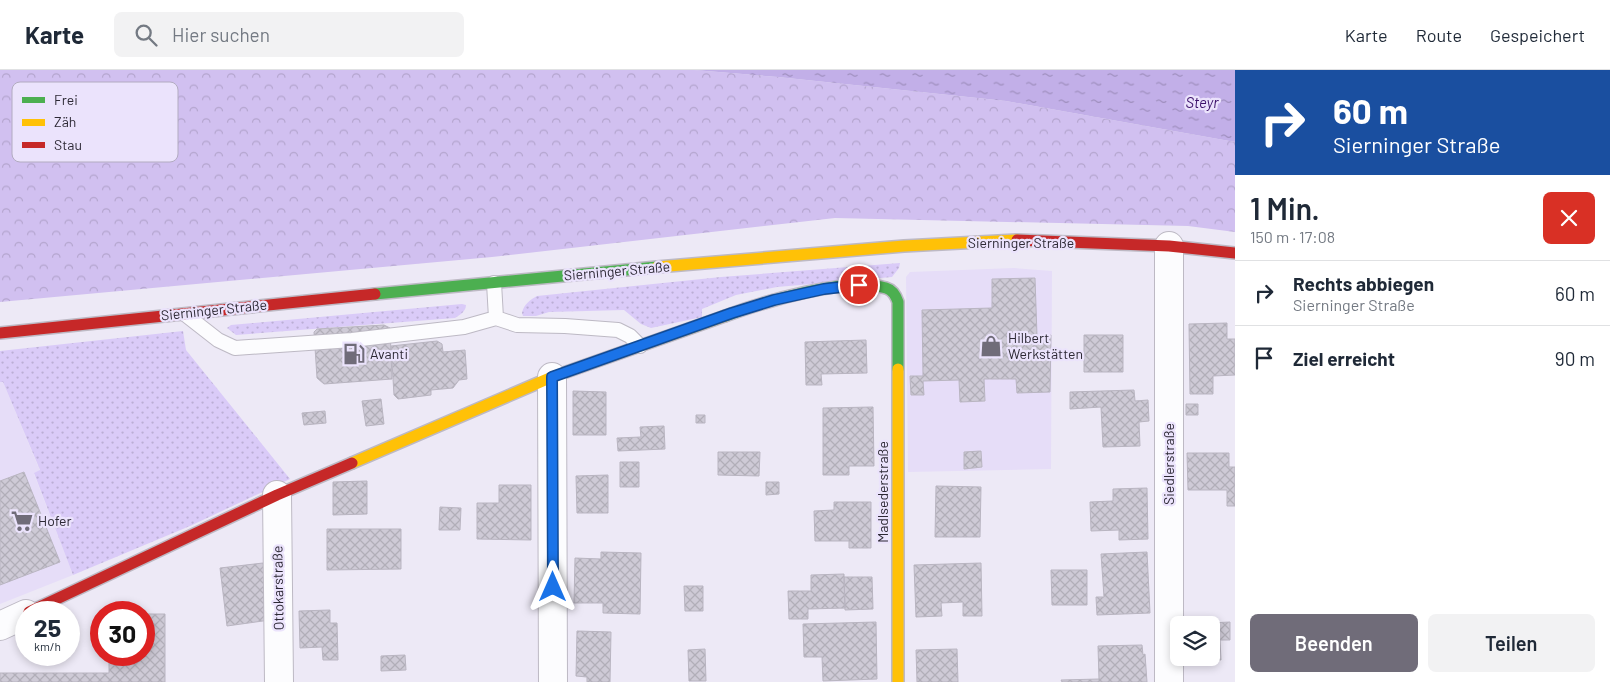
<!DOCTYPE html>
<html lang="de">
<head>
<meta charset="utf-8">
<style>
	:root { --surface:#fff; --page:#f2f2f3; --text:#1f2937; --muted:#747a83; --line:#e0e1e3; --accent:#706c79 }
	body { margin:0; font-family:Barlow,sans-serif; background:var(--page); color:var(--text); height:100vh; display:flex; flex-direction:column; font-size:19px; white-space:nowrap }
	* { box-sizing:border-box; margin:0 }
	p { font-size:16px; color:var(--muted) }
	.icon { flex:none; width:28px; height:28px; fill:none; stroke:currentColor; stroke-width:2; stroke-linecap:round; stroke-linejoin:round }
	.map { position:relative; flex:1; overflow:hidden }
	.panel { display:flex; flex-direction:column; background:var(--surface); width:375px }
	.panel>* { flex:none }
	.top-card { background:#1a4fa0; color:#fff; overflow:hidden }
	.fabs { position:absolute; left:1170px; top:546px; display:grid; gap:10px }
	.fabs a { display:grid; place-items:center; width:50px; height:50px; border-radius:8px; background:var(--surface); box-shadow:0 2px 8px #0003; font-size:25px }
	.speed { position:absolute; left:15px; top:531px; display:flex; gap:10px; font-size:25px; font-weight:700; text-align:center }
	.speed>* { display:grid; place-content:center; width:65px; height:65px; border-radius:50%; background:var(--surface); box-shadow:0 2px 8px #0003; line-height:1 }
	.speed small { font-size:12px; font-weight:400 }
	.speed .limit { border:8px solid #d22; background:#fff; color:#111 }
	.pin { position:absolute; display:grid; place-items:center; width:42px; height:42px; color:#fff; margin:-21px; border:2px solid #fff; border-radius:50%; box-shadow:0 1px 5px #0007 }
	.me { position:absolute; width:55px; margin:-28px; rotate:0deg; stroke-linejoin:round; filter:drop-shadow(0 0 4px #0008) }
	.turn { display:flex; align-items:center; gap:18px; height:105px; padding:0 15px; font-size:22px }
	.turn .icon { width:65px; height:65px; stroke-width:2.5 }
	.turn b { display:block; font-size:35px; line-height:42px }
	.round { display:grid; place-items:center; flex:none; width:52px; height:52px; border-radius:8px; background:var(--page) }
	.head { display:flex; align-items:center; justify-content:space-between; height:85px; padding:0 15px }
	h1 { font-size:30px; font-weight:600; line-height:38px }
	.primary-button { display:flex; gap:10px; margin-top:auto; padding:10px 15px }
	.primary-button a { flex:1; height:58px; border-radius:8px; background:var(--accent); color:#fff; font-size:20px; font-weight:600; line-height:58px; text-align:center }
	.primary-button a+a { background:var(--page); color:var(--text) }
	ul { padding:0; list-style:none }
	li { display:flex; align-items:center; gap:15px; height:65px; padding:0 15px; border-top:1px solid var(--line) }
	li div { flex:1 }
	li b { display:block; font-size:19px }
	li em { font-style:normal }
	header { display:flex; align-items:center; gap:30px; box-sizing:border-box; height:70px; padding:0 25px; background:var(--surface); border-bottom:1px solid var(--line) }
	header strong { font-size:24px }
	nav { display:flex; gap:28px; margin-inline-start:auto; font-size:18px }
	.search { width:350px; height:45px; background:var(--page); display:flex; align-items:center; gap:12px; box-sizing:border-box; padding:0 18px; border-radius:8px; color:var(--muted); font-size:19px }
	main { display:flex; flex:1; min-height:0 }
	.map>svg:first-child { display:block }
</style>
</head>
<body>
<header>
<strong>Karte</strong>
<div class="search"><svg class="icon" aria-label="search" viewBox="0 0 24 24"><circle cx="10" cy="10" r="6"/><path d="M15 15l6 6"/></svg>Hier suchen</div>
<nav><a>Karte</a><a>Route</a><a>Gespeichert</a></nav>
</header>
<main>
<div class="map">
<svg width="1235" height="612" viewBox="0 0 1235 612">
	<defs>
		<pattern id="grass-dots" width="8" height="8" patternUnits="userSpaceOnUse" patternTransform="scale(1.25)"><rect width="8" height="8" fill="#dacbf8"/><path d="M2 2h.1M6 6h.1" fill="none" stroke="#bbaed5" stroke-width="1.8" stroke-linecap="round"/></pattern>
		<pattern id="forest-crowns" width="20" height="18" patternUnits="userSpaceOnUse" patternTransform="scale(1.25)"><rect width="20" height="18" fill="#d1c0f0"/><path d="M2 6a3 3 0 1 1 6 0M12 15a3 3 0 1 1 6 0" fill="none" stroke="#b4a5ce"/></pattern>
		<pattern id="water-ripples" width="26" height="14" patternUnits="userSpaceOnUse" patternTransform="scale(1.25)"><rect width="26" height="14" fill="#c2afe8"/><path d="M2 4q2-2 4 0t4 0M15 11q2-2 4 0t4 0" fill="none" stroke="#9e8ebd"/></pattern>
		<pattern id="building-cross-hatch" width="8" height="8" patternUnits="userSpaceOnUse" patternTransform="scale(1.25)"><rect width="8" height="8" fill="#cecad6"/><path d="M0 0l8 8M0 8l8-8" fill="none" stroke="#b1aeb8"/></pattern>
	</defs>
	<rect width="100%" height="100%" fill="#ede9f6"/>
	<path fill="#e6ddf8" d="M1014,198L1052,201L1051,399L908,402L906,207L910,202Z
		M0,312H3L40,401L34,404L73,505L0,534Z"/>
	<path fill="url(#grass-dots)" d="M900,193L899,198L892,207L777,217L736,225L702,239V247L651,258L641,254L624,240L549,242L536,246H523L522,243C524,234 530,230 537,226L721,207Z
		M462,234L466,235C466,241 460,245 455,248L236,265L227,258L231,255Z
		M183,261L186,280L290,409L190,456L73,505L34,403L40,400L3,312H0V281Z"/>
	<path fill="url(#forest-crowns)" d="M0,0H694L778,7L1006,31L1235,72V162L1188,156L835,148L492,187L0,232Z"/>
	<path fill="url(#water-ripples)" d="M694,0H1235V72L1006,31L778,7Z"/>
	<path fill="url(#building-cross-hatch)" stroke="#b9b5c1" d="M1035,208L1037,266L1051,265L1050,322L1017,323L1016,309H984L985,331L960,332L959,310L923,311L924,325H911L910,306H923L922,240L992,238V209Z
		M1227,253V269H1235V305L1213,306V324H1190L1189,254Z
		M384,255L390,258L392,309L324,314L317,308L314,262L317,259Z
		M1084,265H1123V302H1084Z
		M866,270L867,303L821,304L822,315H806L805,272Z
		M437,271L442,274L443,282L465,280L467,309L459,310L453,318L431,320V325L398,329L394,325L391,276Z
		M1134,320L1135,331L1148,330L1149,351L1139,352L1140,376L1103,377L1101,337L1070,339V322Z
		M573,321L606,322V365H573Z
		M381,329L384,354L366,356L362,331Z
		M1186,334H1198V345H1186Z
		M873,337L874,396H849V405H823V338Z
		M325,341L326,353L304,355L302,343Z
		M696,345H705V353H696Z
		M664,356L665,379L618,381L617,368L641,367L640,357Z
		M981,381L982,397L964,399V382Z
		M718,382H760L759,406L718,405Z
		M1187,383H1229V397H1235V436H1227V420H1188Z
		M620,392H639V417H620Z
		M24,402L60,492L0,515V411Z
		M608,405V443H577L576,406Z
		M367,411V444L333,445V412Z
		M766,412H779V424L766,425Z
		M499,415H531V470L477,469V433H499Z
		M936,416L981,417L980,467H935Z
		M1147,418L1148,469L1119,470V460L1091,461L1090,432L1113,431V419Z
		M834,432H871V478H849V471H815L814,441L834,440Z
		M440,437L461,438L460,460H439Z
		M327,459H401V499L327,500Z
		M601,482L641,483L640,544L603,543V533H574L575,488L601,489Z
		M1147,482L1150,543L1097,545L1096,527H1104L1101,484Z
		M263,493L270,550L227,556L220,498Z
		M981,493L982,546H963V532L941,533L942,546L916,547L914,495Z
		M1051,500H1087V535H1052Z
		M844,504L845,538L808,539V549H789L788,521H811V505Z
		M844,507H872L873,539L845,540Z
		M684,516H703V541H685Z
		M330,540V553H337L338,590H323L322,577L300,578L299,541Z
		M144,544H165V612H0V603H109V585H144Z
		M876,552L877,609L823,611L822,587H804L803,554Z
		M1230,552V570H1220L1221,590L1199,591V588H1211V555H1189V554Z
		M577,561L611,562L610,612H587V607L576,606Z
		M1142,575L1143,585L1145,584L1147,612H1062L1061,610L1099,609L1098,576Z
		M705,579L706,611H689L688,580Z
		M957,579L958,612H917L916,580Z
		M405,585L406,600L381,601V586Z"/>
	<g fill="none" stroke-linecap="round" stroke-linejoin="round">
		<g stroke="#bdb9c4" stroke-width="16">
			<path id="lane" d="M494,213L496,248L517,255L565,256L618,260L630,266L640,276
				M186,245L218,270L235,278L352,270L464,257L496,248"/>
		</g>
		<g stroke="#bdb9c4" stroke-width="30">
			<path id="street" d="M552,307L553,612
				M277,425L279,612
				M0,556L26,544
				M1169,612V176"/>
		</g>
		<g stroke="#bdb9c4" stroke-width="14">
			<path id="fast" d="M375,224L657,197
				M725,246C763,232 848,206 886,218C893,220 896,226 898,232V299"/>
		</g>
		<g stroke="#bdb9c4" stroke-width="14">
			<path id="slow" d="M657,197L904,176L1017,170
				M898,299V612
				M352,393L552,307L725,246"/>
		</g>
		<g stroke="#bdb9c4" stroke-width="14">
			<path id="jam" d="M1017,170L1169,176L1235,183
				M0,263L375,224
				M29,542L277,425L352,393"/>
		</g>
		<use href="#lane" stroke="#fcfcfe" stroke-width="14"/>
		<use href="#street" stroke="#fcfcfe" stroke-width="28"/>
		<use href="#fast" stroke="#4caf50" stroke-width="11"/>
		<use href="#slow" stroke="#ffc107" stroke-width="11"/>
		<use href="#jam" stroke="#c62828" stroke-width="11"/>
	</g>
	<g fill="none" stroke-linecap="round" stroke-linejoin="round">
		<g stroke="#114b97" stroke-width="12">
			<path id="route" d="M553,517L552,307L732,243L774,230L824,219L859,215"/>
		</g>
		<use href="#route" stroke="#1a73e8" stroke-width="9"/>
	</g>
	<defs>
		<g id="shop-bare" transform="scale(1.725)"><path d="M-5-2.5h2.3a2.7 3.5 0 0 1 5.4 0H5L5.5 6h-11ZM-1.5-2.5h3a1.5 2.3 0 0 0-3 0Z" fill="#706c79" stroke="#ebe3fc" stroke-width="2.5" paint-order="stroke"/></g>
		<g id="fuel-bare" transform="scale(1.725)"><path d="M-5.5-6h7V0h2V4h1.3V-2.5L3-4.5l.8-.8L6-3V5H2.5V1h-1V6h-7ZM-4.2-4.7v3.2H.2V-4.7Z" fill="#706c79" stroke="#ebe3fc" stroke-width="2.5" paint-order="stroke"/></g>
		<g id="supermarket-bare" transform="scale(1.725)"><path d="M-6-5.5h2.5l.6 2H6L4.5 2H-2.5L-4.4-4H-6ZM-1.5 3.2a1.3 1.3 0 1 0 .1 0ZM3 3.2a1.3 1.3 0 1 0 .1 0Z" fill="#706c79" stroke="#ebe3fc" stroke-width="2.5" paint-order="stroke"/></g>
	</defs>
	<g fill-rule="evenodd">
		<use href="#shop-bare" x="991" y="276"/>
		<use href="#fuel-bare" x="354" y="284"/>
		<use href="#supermarket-bare" x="22" y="451"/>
	</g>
	<g text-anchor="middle" stroke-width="4.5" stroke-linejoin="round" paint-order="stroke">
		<g font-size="14" fill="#2d2935" stroke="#ebe3fc">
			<text x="1021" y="178">Sierninger Straße</text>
			<text transform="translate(617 201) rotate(-5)" y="5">Sierninger Straße</text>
			<text transform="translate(214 240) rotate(-6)" y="5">Sierninger Straße</text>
			<text transform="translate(1169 394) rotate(-90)" y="5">Siedlerstraße</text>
			<text transform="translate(883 422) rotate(-90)" y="5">Madlsederstraße</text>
			<text transform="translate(278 518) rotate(-91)" y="5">Ottokarstraße</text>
		</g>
		<g font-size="14" fill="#2d2935" stroke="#ebe3fc" text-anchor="start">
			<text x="1008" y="273">Hilbert<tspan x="1008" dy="16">Werkstätten</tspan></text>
			<text x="370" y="289">Avanti</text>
			<text x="38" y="456">Hofer</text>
		</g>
		<g font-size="15" font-style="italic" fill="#3c116a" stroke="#ebe3fc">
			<text x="1202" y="38">Steyr</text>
		</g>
	</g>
	<rect x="12" y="12" width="166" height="80" rx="8" fill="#ebe3fc" stroke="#b2abc0" stroke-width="1"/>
	<rect x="22" y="27" width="23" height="6" fill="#4caf50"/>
	<rect x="22" y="49" width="23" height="7" fill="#ffc107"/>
	<rect x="22" y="72" width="23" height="6" fill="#c62828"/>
	<g font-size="14" fill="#2d2935">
		<text x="54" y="35">Frei</text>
		<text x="54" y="57">Zäh</text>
		<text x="54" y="80">Stau</text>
	</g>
</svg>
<div class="fabs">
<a><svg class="icon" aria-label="layers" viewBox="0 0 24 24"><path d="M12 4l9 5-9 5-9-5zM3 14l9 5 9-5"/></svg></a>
</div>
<div class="speed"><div>25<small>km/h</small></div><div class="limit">30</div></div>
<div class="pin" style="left:859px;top:215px;background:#d93025"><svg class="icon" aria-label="arrive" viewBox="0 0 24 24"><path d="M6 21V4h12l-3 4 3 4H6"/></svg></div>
<svg class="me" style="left:553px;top:517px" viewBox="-20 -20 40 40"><path d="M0-17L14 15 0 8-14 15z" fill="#1a73e8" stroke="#fff" stroke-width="4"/></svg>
</div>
<section class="panel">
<div class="top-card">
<div class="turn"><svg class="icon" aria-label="right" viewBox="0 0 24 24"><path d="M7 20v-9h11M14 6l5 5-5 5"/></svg><div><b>60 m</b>Sierninger Straße</div></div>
</div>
<div class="head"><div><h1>1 Min.</h1><p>150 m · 17:08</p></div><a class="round" style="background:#d93025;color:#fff"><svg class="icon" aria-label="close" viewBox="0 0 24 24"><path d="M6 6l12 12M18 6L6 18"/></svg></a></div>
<ul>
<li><svg class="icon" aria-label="right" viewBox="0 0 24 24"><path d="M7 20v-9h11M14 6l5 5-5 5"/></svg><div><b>Rechts abbiegen</b><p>Sierninger Straße</p></div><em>60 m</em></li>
<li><svg class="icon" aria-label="arrive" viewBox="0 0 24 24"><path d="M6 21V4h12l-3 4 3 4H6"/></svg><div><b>Ziel erreicht</b></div><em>90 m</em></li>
</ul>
<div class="primary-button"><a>Beenden</a><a>Teilen</a></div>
</section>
</main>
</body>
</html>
